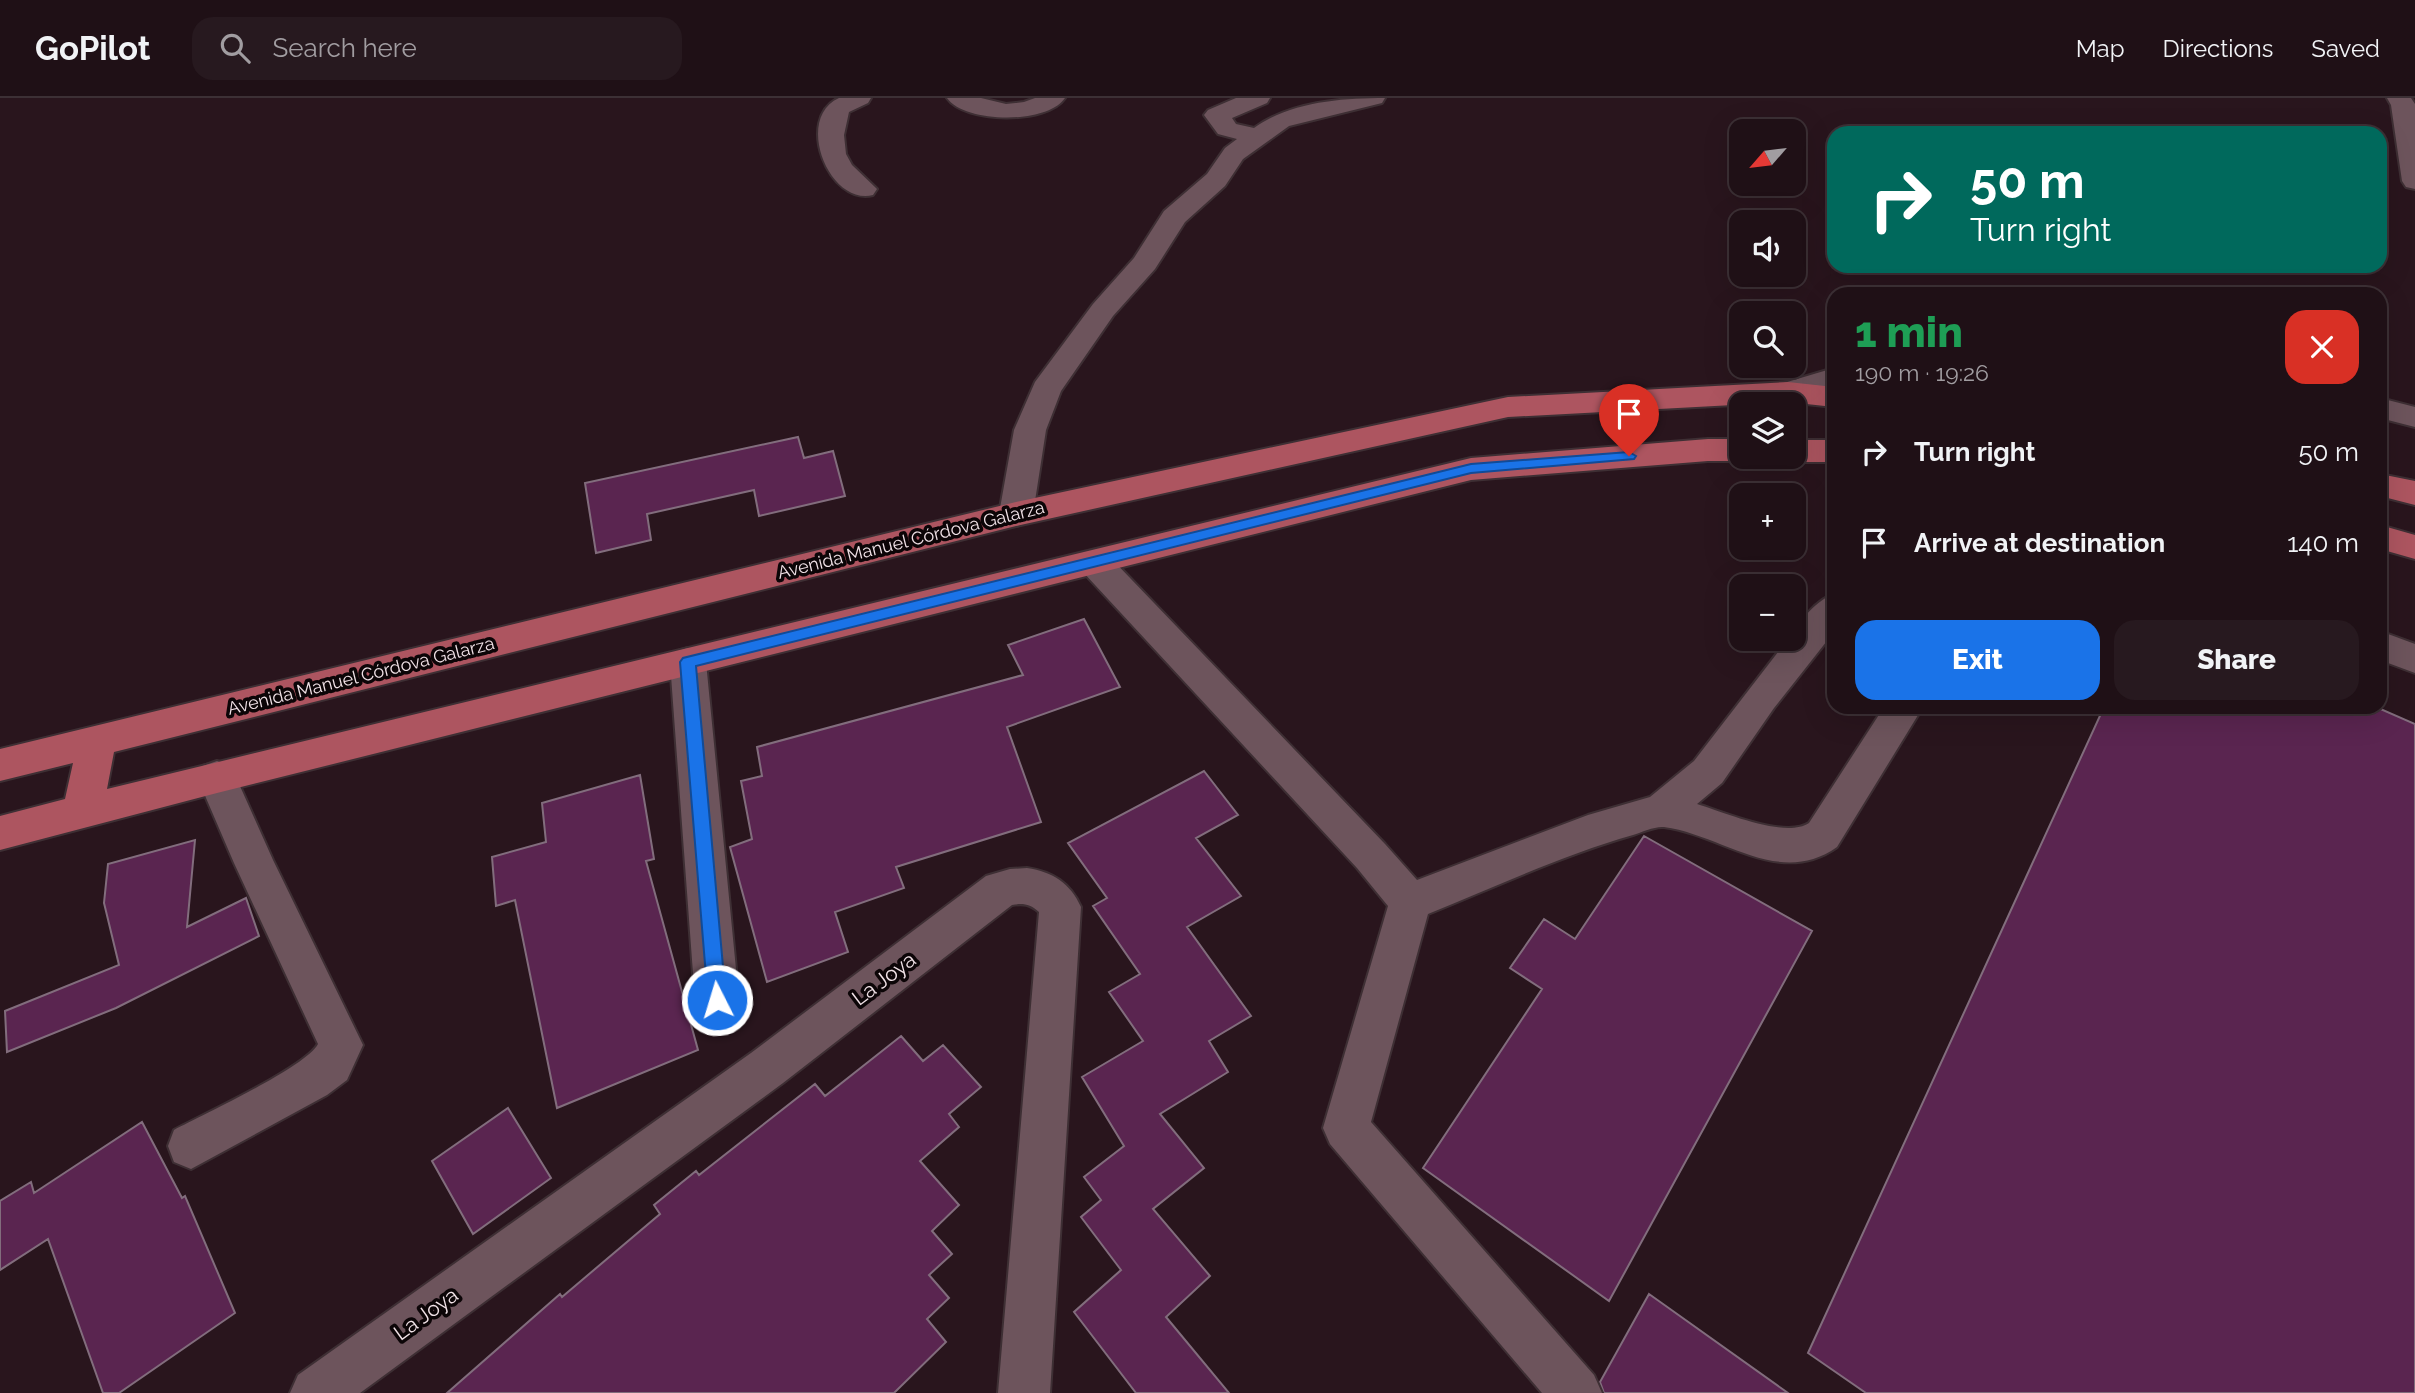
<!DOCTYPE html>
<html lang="en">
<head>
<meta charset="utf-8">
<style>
	:root { --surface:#1f1016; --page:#27191f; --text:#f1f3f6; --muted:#a19da1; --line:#3c3035; --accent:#1a73e8 }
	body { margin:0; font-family:Raleway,sans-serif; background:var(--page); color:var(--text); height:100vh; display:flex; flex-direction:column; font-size:26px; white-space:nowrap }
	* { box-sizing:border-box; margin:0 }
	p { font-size:23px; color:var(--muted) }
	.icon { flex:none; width:38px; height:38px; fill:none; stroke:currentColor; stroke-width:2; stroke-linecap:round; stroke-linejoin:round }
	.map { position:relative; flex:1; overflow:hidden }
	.sheet { position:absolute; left:1827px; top:189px; width:560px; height:427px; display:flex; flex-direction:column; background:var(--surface); border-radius:21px; box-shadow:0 7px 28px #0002,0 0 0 2px var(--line) }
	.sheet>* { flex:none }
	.hud { position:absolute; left:1827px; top:28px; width:560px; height:147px; border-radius:21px; box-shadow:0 7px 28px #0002,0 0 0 2px var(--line); background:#00695c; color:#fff; overflow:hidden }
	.needle { width:46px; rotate:242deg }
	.buttons { position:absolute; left:1729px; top:21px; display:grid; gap:14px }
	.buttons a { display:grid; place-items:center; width:77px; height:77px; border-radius:14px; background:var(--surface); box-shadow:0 7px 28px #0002,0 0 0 2px var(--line); font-size:35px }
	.pin { position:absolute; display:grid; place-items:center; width:60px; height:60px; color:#fff; margin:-72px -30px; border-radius:50% 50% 50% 0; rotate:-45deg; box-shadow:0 0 7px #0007 }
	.pin .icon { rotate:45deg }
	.me { position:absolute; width:77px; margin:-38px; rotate:355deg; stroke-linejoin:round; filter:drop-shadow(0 0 5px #0008) }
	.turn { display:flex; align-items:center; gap:24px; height:147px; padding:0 28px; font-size:32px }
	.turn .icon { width:91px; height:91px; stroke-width:2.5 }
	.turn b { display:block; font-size:49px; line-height:60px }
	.round { display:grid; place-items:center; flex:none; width:74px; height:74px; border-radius:21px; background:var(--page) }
	.overview { display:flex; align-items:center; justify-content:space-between; height:119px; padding:0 28px }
	h1 { font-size:42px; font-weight:800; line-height:52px; color:#1e9e55 }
	.primary-button { display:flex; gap:14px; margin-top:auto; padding:14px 28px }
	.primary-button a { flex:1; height:80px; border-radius:21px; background:var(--accent); color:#fff; font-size:28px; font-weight:800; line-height:80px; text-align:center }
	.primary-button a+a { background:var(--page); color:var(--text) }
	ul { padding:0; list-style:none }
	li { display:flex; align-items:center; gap:21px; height:91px; padding:0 28px }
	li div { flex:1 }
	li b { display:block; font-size:26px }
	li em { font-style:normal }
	header { display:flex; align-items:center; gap:42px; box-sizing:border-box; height:98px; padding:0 35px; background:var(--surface); border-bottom:2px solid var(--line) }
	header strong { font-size:33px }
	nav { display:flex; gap:38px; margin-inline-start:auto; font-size:24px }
	.search { width:490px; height:63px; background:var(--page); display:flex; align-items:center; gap:18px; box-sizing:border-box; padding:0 24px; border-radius:21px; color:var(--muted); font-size:26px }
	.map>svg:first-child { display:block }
</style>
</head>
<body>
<header>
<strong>GoPilot</strong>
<div class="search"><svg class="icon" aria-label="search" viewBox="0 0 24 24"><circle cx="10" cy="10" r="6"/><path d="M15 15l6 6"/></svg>Search here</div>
<nav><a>Map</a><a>Directions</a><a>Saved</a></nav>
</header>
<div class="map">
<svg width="2415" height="1295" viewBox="0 0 2415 1295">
	<rect width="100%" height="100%" fill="#29151d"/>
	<path fill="#5a2550" stroke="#826d7d" stroke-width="2" d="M798,339L804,360L833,353L845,398L759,418L754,392L647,416L651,442L596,455L585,385Z
		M1084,521L1120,589L1007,629L1041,724L896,769L904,790L835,814L848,854L767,884L730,749L752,741L741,683L762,678L757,649L1023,577L1008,547Z
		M2104,609H2376L2415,626V1295H1866L1808,1255Z
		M1204,673L1238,717L1196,740L1241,798L1187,829L1251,918L1209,943L1228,974L1160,1016L1204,1070L1153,1111L1210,1178L1166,1219L1229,1295H1136L1074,1214L1121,1172L1081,1119L1101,1102L1084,1079L1124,1048L1082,979L1143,943L1109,894L1140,876L1093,808L1107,800L1068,745Z
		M640,677L654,761L646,763L698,952L557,1010L515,802L496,808L492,759L546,744L542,705Z
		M1644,738L1812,833L1609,1203L1423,1070L1542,891L1510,870L1544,821L1575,841Z
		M195,742L187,829L246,800L259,838L116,910L7,954L5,913L119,867L104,805L108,766Z
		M901,938L923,963L943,947L981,989L949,1016L959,1029L920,1063L959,1107L932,1133L952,1156L929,1177L949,1200L927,1221L946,1244L894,1295H447L560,1196L562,1199L660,1116L654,1107L696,1073L699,1077L815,986L825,998Z
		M508,1010L551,1080L473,1136L432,1063Z
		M142,1024L182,1100L185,1098L235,1215L119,1295H103L48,1141L0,1172V1103L31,1084L34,1095Z
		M1649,1196L1788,1295H1604L1600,1284Z"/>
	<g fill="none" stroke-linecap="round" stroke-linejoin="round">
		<g stroke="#3e2f34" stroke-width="4">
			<path id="minor" d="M839,0H871L868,5L849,14L844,37L846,56L852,67L877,91L873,97C829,108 794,20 839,0Z
				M947,0H981L1006,6L1024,4L1035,0H1065C1047,27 964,25 947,0Z
				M1236,0H1270L1267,5L1232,20L1236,26L1254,30C1290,4 1341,0 1385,0L1382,5L1289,28L1243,61L1225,88L1185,124L1155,171L1113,218L1061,293L1046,332L1033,416L1028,424L1016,428L1004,424L999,416L1014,332L1035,284L1093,206L1134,160L1164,113L1207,76L1225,50L1237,41L1218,36L1204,17L1208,12Z
				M2387,0H2411L2415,6V91L2406,89L2402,83L2391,7Z
				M1834,270V290L1788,304L1777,301L1772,294L1777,287Z
				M2380,300L2415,309V329L2380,320Z
				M1095,452L1107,456L1385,746L1417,782L1588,717L1650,699L1694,663L1788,541H1794C1794,525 1820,500 1834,496V534L1774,610L1722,685L1697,706C1724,714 1785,741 1809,725L1884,609H1923L1837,749C1779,790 1723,737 1664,729C1655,728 1642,734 1633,737C1563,757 1495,789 1428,816L1371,1024L1594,1277L1602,1295H1542L1330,1046L1323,1030L1388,808L1357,770L1083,474L1078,465L1083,456Z
				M2380,533L2415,546V575L2380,562Z
				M688,550L701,554L706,564L739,902L733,916L717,922L701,916L695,902L670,564L675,554Z
				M217,663L231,668L273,762L363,947L347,982L327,997L191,1071L174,1064L168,1048L174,1032C202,1017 306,969 318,946L234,765L197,679L203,668Z
				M1027,770C1053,774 1070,785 1081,809L1050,1295H998L1039,814C1030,806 1023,805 1012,807L783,985L360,1295H290L298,1277L751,955L986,778L1010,771Z"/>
		</g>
		<g stroke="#3e2f34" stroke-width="4">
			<path id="major" d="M1788,284L1834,289V309L1788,304L1508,319L1016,428L114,654L107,691L1471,360L1708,341H1741V359H1753L1741,363H1708L1471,382L217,695L0,752V718L65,701L73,665L0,683V651L1016,404L1508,299Z
				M1794,342H1834V364H1794L1783,361L1781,359H1794Z
				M2380,376L2415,383V407L2380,398Z
				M2380,427L2415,437V461L2380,451Z"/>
		</g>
		<use href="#minor" fill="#6d545c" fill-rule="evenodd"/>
		<use href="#major" fill="#ad5560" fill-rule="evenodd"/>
	</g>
	<path fill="#1a73e8" stroke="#114b97" stroke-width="2" d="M1629,354L1636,358L1634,361L1471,375L696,568L726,902L723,908L717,910L711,908L708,902L680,564L683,560L1471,366Z"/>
	<g text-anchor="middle" stroke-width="7" stroke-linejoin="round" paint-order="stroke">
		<g font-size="18" fill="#f1e2e7" stroke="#0c0507">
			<text transform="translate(911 442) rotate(-14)" y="6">Avenida Manuel Córdova Galarza</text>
			<text transform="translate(361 578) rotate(-14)" y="6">Avenida Manuel Córdova Galarza</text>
		</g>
		<g font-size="21" fill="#f1e2e7" stroke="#0c0507">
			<text transform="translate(884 881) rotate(-37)" y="7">La Joya</text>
			<text transform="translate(426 1216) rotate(-36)" y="7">La Joya</text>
		</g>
	</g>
</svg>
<div class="buttons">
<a><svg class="needle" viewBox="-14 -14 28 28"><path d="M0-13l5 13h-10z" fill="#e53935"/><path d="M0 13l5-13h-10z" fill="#a19da1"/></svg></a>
<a><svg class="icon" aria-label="sound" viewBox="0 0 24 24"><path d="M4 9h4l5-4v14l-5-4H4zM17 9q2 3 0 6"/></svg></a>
<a><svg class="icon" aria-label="search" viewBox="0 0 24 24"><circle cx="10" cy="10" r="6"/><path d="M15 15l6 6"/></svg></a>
<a><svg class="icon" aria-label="layers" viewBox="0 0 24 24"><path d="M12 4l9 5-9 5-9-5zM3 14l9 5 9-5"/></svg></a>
<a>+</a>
<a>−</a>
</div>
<div class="pin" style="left:1629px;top:358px;background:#d93025"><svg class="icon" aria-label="arrive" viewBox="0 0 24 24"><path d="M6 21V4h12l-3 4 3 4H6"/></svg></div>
<svg class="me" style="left:717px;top:902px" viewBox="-20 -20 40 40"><circle r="17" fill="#1a73e8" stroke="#fff" stroke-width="3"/><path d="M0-11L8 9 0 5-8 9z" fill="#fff"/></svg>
<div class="hud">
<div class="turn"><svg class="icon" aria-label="right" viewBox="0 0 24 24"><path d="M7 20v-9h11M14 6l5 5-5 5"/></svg><div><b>50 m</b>Turn right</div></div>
</div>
<section class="sheet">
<div class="overview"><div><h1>1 min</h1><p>190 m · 19:26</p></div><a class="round" style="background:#d93025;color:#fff"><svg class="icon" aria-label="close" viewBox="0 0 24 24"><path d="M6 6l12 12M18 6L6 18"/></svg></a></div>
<ul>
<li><svg class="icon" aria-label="right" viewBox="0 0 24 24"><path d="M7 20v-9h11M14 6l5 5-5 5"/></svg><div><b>Turn right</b></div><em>50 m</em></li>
<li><svg class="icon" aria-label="arrive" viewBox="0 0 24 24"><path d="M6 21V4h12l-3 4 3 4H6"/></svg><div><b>Arrive at destination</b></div><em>140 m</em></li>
</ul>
<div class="primary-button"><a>Exit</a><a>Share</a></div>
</section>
</div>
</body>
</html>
